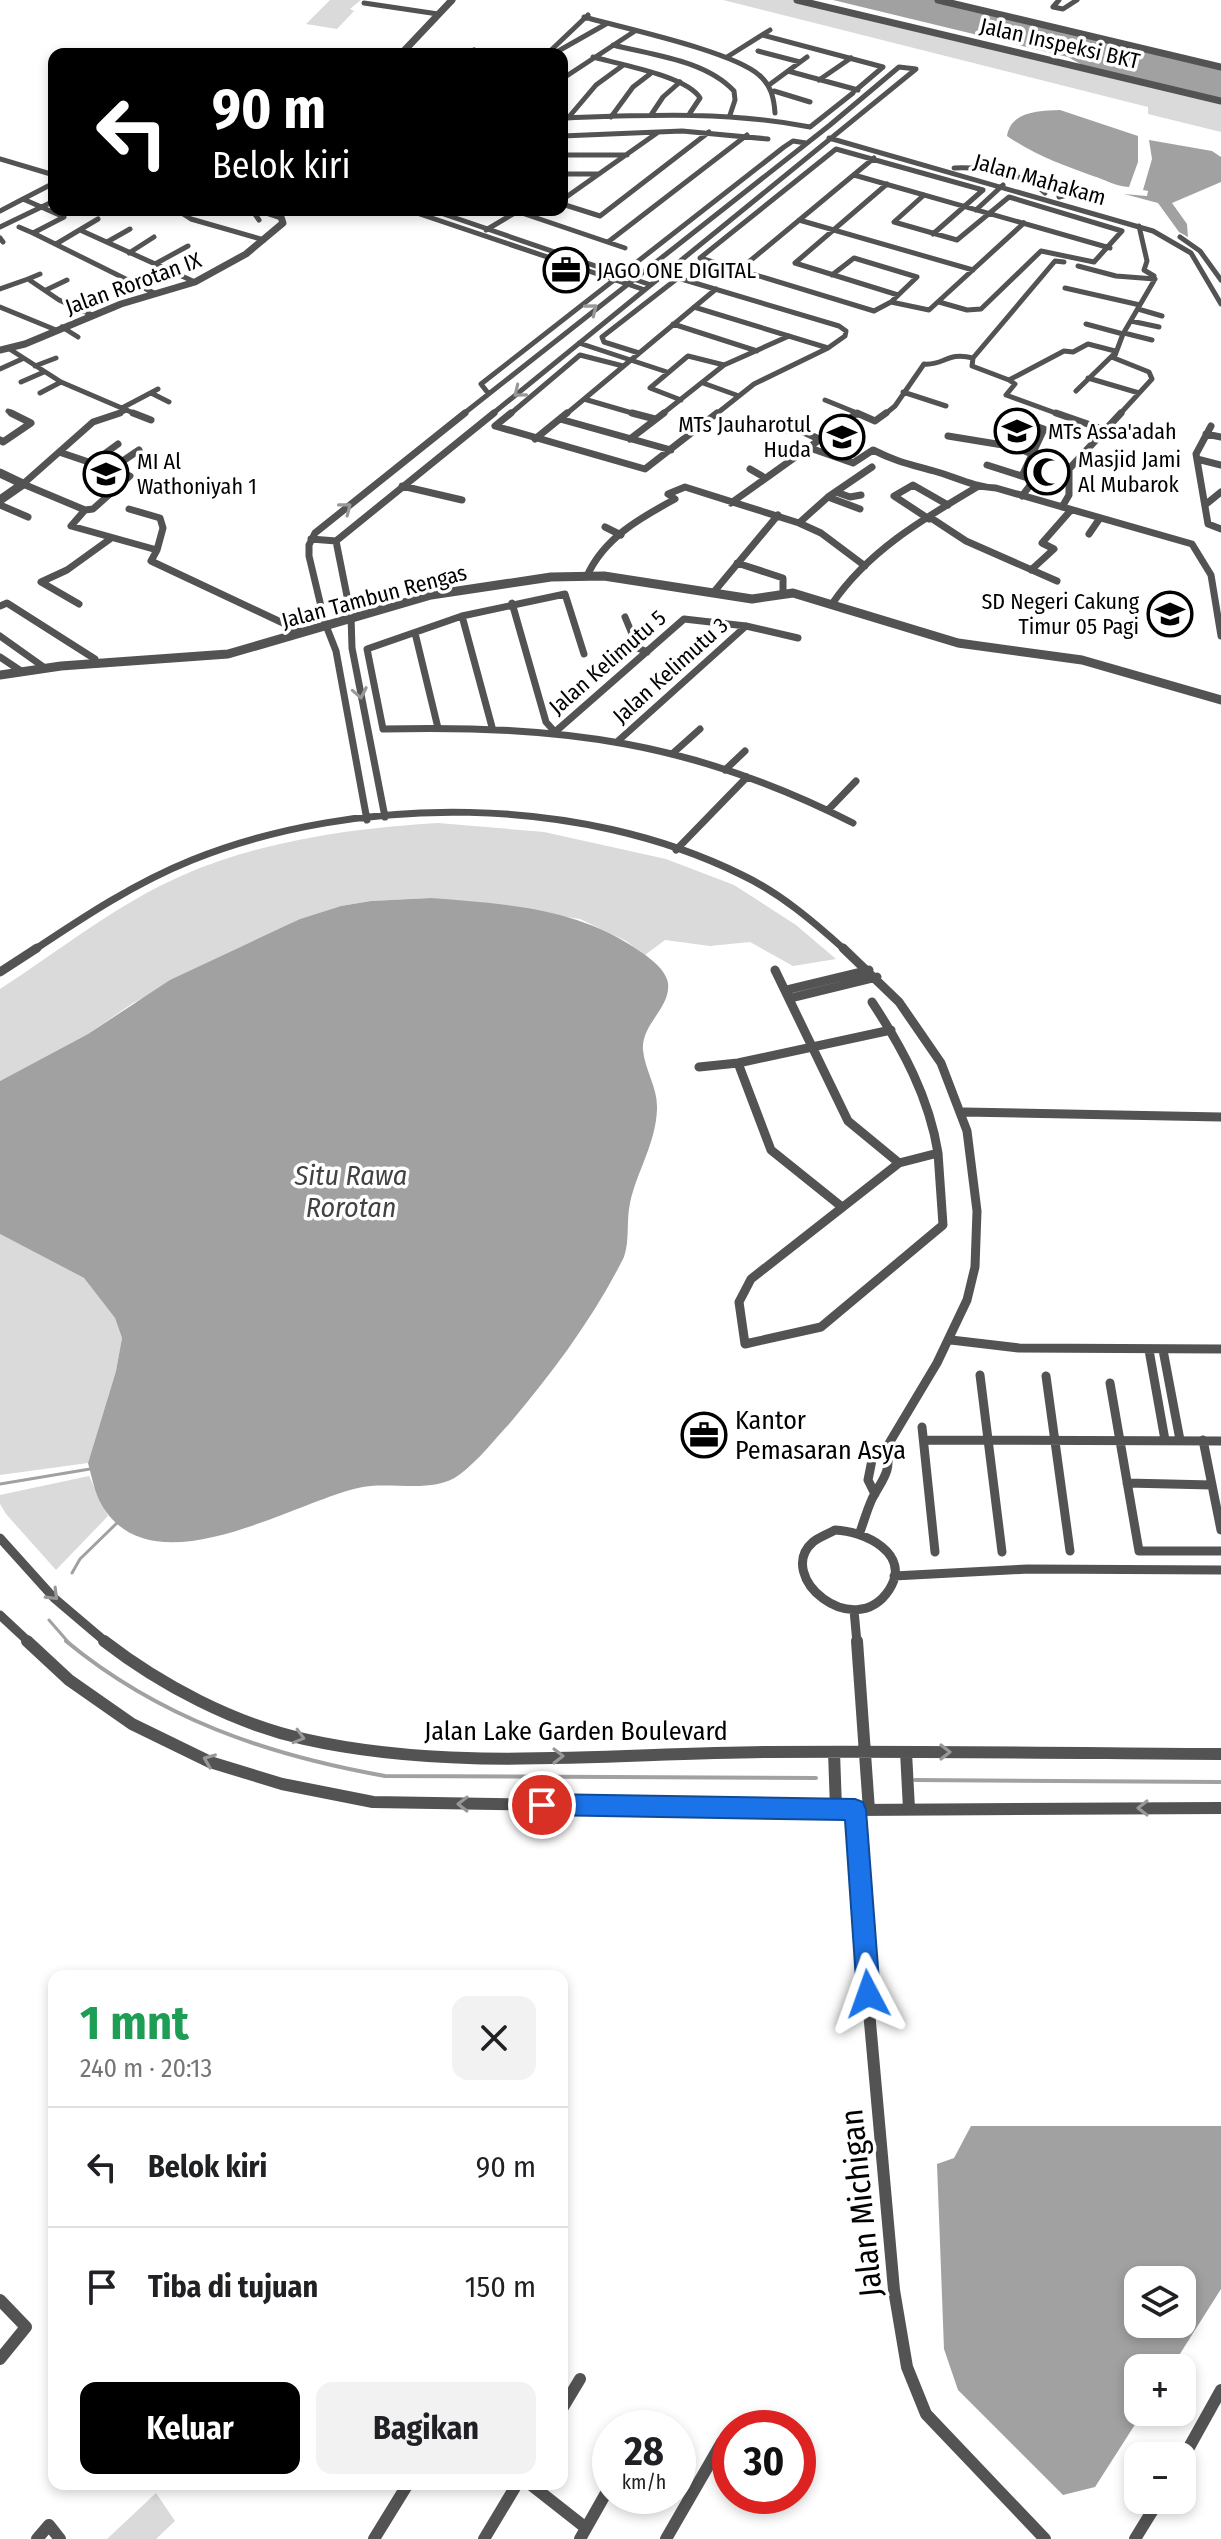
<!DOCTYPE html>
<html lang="id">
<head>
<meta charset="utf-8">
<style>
	:root { --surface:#fff; --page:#f2f2f2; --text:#202124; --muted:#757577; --line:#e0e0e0; --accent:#000 }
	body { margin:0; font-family:"Fira Sans Condensed",sans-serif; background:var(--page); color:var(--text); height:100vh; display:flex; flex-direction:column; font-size:30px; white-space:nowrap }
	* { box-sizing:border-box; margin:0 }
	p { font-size:26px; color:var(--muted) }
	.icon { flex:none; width:44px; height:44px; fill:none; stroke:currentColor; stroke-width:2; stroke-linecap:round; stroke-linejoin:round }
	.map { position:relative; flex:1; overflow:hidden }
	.sheet { position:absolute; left:48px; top:1970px; width:520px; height:520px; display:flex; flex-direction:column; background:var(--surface); border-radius:16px; box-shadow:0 4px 12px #0003 }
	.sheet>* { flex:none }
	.top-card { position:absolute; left:48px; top:48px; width:520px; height:168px; border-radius:16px; box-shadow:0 4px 12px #0003; background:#000; color:#fff; overflow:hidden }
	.controls { position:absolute; left:1124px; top:2266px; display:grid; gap:16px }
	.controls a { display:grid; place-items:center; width:72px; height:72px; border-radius:16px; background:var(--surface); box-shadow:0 4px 12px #0003; font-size:40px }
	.speed { position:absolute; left:592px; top:2410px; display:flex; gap:16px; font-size:40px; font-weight:700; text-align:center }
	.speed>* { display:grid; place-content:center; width:104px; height:104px; border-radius:50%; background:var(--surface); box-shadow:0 4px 12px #0003; line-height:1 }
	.speed small { font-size:20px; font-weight:400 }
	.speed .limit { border:12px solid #d22; background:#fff; color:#111 }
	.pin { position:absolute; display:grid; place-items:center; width:68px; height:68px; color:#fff; margin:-34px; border:4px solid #fff; border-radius:50%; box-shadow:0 2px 8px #0007 }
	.me { position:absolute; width:88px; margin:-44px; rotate:356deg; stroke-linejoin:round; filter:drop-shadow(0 0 6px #0008) }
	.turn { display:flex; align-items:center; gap:28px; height:168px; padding:0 32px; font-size:36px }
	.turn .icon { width:104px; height:104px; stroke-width:2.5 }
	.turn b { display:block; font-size:56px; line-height:68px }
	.round { display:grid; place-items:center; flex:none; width:84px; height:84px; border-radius:16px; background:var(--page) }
	.overview { display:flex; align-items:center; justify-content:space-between; height:136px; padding:0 32px }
	h1 { font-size:48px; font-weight:700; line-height:60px; color:#1e9e55 }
	.button { display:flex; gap:16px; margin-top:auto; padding:16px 32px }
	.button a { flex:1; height:92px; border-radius:16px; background:var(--accent); color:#fff; font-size:32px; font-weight:700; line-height:92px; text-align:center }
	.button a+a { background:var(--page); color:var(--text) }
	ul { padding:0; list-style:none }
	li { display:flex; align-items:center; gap:24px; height:120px; padding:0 32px; border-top:2px solid var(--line) }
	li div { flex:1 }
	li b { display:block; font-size:30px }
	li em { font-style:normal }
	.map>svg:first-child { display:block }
</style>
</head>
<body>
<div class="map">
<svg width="1221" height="2539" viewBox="0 0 1221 2539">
	<rect width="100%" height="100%" fill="#fff"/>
	<path fill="#dadada" d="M330,0H361L350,9L354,11L337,29L306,24Z
		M723,0H798L1221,101V132L1148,114V107Z
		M438,823L544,832L666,859L734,885L796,925L836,959L793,966L750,942L710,946L665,940L645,955L626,941L580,919L431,898L371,901L341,906L300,919L133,1003L88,1034L0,1081V989C59,951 117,904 181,876C260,841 352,828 438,823Z
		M0,1234L84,1278L115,1318L122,1338L116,1371L88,1463L0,1475Z
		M89,1476L108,1516L56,1570L6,1514L0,1504V1495Z
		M156,2493L175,2521L156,2539H107Z"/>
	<path fill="#a1a1a1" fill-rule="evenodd" d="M833,0H935L1221,67V101L1084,66L1068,57Z
		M1060,110L1138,136V162L1129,187C1115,186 1106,180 1093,176C1062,165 1035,155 1007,136C1011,111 1039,111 1060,110Z
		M1149,140L1212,151L1221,157V182L1172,203L1187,224L1188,237L1179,232L1158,203L1124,194L1147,196L1148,191L1143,190L1152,159Z
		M431,898C504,904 578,907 641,952C651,959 666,970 668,983C671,1008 641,1024 643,1050C645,1071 658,1088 657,1109C656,1143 637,1171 630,1203C626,1222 630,1239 624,1257C594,1317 553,1372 510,1423C494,1440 478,1461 459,1475C431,1495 390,1480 358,1488C293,1503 161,1585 107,1513C95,1497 93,1481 88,1463L116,1371L122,1338L115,1318L84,1278L0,1234V1081L88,1034L170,980L300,919L341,906L371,901Z
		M971,2126H1221V2289L1171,2368H1138V2412H1143L1095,2487L1063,2495L958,2390L944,2349L937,2164L954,2158ZM1182,2280V2324H1138V2280Z"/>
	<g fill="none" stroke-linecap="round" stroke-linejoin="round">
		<path stroke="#a1a1a1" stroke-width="3" d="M0,1484L90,1469
			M72,1573L80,1559L117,1523
			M49,1620L69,1643"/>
		<path stroke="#a1a1a1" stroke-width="4" d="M66,1641C159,1718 267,1755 385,1776L816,1778
			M915,1780L1221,1782"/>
		<path stroke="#535353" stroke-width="5" d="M1059,0L1053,7L1063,9L1077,0
			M364,3L438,14
			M584,17C623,28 732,51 759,75C771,85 774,98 775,113
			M762,35L883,67L856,90
			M613,45C652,55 705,60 734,91L735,100L730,115
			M758,51L800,62
			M469,54L474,50
			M547,54L588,15
			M553,54L606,24
			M593,57C618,64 687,76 700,98L690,113
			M727,57L770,30
			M788,71L858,90
			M562,79L635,31
			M819,80L851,58
			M769,85L807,57
			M774,91L810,102
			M651,115L663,97L680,82
			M611,117L633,87L650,74
			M562,118C646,115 727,111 810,127L853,93
			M568,118L596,85L622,66
			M562,136L682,131L768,139
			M829,138L1153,231L1191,253L1221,304
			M562,155H627
			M0,159L54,175
			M954,168C983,167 1023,172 1045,193
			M562,174H599
			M854,175L1110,248
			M54,183L23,199L64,217L33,233L154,293
			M887,184L795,263L898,295
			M924,195L894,222L957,240L1009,197L1122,231L1094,262L1041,251L981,309L967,310L939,302
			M1059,197L1072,194
			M562,200L657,133
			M562,204L600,216L709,132
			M177,210L191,219L264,240
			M244,210L254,213L259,220
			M408,210L645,290
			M432,210L651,285
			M513,210L625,248
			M976,210L1003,185
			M0,211L23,199
			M799,220L973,270
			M1139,226L1147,261L1144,270L1154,276
			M0,227L54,201
			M19,227L33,233
			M80,230L195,282
			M486,230L518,211
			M1180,237L1200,251L1221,280
			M0,238L3,242
			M107,242L130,229
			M608,242L747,135
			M56,244L98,219
			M129,253L154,237
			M155,264L188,246
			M1078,266L1116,276L1155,279
			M739,270L874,158
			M832,275L854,258L917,277L891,302L874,311L700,258L836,149L983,190L933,234
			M28,279L40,274
			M1065,288L1140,305
			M0,289L28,279L59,300L92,315
			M46,290L67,280
			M891,302L929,310L1024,223
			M0,307L56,330
			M694,307L828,348
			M1138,309L1162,316
			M1131,321L1159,327
			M673,324L757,351
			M1086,324L1123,334
			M62,327L78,337
			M1124,333L1152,340
			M579,343L667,372
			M8,348L61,382L138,415
			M639,353L604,342L602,337L678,278L839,326L846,331L845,336L828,348L754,384L715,415
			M973,358L1055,261L1064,262
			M35,366L56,358
			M0,369L22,359
			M1088,378L1139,393
			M1009,380L1015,384L1006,395L1061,415
			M21,382L44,372
			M703,383L739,396
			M1076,391L1114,354
			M903,392L946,406
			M40,393L61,382
			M151,393L169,402
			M488,393L481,384L784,147L793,141L806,143
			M584,399L639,415
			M681,400L650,388L688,356L724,365
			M825,400L857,413
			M122,408L158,389
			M8,411L15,415
			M114,415L127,410
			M462,415L830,125L899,67L916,69L491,415
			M509,415L580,355L623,366
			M565,415L716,289
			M661,415L724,365L789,336
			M855,415H860
			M884,415L895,406L924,364C944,366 947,351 973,358L972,366L1009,380L1064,351L1073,352L1088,344L1115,351
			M1119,415L1152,379L1149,372L1114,358L1123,334L1155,279"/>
		<path stroke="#535353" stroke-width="7" d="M133,413L151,420
			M511,413L495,426L645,469L717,413
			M632,413L655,419
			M1056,413L1105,430
			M1008,417L1044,429L1022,476
			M560,419L671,450
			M1211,426L1196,454L1208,524L1221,529
			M785,430L795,428L821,440
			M1206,434L1221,437
			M948,436L1015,447L1069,469
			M535,439L567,413
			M630,439L664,413
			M0,440L3,442L31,423L11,413
			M810,448L853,463L873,450C897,462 909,464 934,471C956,477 973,487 996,488L1192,544L1211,575L1221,636
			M62,453L130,476L93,509L85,510
			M1197,459L1221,465
			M92,463L118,444
			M987,465L1034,480L1022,496
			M111,469L139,450
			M750,469L762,476
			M23,484L85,510L71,526L157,550L151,561L302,632
			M23,484L93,422L120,413
			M402,486L462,500
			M836,492L850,497L861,495
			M828,497L860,509
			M731,503L857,413L875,421L886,413
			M0,505L28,517
			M1205,505L1221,492
			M1062,507L1069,495V469L1121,413
			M129,509L160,518L163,528L157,550
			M931,518L966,541L1057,581
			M929,519L894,496L913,485L948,505
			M799,523L828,497L872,467
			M605,527L621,535
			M1089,534L1100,518
			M311,539L336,541
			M737,563L783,578V592
			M1031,570L1054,549L1042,543L1071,510
			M587,576C604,538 640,518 675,499L668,494L685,487L799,523L821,533L865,566
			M713,593L778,515
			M512,603L546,722L555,732L684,619L746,626L798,638
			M79,604L41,582L67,570L110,539
			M832,604C868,551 923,519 977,487
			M0,606L7,603L95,659L97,664
			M462,616L492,727
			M625,617L638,648L647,652
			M415,633L438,728
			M0,636L45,668
			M584,654L565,594L462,616L367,649L383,729C561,725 692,741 853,823
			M0,657L21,671
			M618,741L746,626
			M672,754L700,729
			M725,770L745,751
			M829,809L856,781
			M385,817L352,648L351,616L336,541L494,413
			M367,820L336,651L325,623L309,556V545L315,533L465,413
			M676,850L747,777
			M34,950C85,916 135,883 192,860C359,793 581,795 742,875C780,893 814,922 845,950"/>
		<path stroke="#535353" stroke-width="9" d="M843,948L899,1002L941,1063L967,1131L977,1211L975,1267L967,1300L937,1363L888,1445L872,1460L868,1480L875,1494
			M775,970L848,1121L899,1163
			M0,972L37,948
			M786,990L869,970
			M791,998L877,977
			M872,1002C903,1049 929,1097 938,1153
			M738,1063L771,1150L842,1207
			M699,1067L738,1063L891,1030
			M964,1112L1221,1117
			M938,1153L943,1225L821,1327L745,1344L739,1302L751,1279L899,1163Z
			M951,1340L1019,1348L1221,1349
			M1149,1350L1165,1440
			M1163,1350L1180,1440
			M980,1375L1002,1552
			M1046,1376L1070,1551
			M1110,1383L1139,1551H1221
			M922,1427L935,1552
			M924,1440L1221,1441
			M1203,1440L1221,1530
			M1127,1483L1212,1485
			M835,1530C863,1531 913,1553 889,1590C854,1643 774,1576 813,1542C819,1537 828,1534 835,1530Z
			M860,1532C864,1521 867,1510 872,1499C881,1481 893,1471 886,1449
			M0,1538L54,1598L107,1643
			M894,1576L1028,1569L1221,1570
			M854,1610L857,1643
			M0,1615L30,1643"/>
		<path stroke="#535353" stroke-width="12" d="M27,1641L69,1680L132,1724L210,1762L282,1784L373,1802L855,1810L1221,1808
			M104,1641C161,1685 233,1723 304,1739C455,1773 614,1753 768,1752C919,1751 1070,1753 1221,1754
			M857,1641L869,1810
			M834,1752L836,1808
			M906,1752L909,1809
			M855,1810L869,2011L894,2290L907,2367L926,2414L1045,2539
			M0,2300L26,2327L0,2359
			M562,2409L580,2379
			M643,2428L649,2418
			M1182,2460L1221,2390
			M530,2484L586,2528
			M37,2539L49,2525L60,2539
			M374,2539L406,2487
			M484,2539L517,2484
			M580,2539L610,2486
			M666,2539L722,2442
			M1135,2539L1159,2500"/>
		<path stroke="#535353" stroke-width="7" d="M797,0L1221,101
			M938,0L1221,67
			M401,54L452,0
			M0,350L25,344L121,304L195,282L246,254L283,223L281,217L260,210"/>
		<path stroke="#535353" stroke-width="9" d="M0,473L23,484L0,500
			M0,675L61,666L228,654L431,595L551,577L604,576L752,599L793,593L958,643L1082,660L1221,700"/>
	</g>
	<defs><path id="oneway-chevron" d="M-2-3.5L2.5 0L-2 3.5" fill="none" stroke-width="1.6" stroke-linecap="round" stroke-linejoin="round" transform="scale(2)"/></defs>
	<g stroke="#989898">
		<use href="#oneway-chevron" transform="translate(592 309) rotate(-39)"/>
		<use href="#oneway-chevron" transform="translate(519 392) rotate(141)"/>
		<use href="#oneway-chevron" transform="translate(346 508) rotate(-38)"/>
		<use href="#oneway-chevron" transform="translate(360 693) rotate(79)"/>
		<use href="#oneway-chevron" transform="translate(53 1595) rotate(45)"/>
		<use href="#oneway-chevron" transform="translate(299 1737) rotate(16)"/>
		<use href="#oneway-chevron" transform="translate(945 1752)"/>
		<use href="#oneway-chevron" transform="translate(558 1756)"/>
		<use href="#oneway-chevron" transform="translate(209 1760) rotate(-158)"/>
		<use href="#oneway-chevron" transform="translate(463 1804) rotate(-179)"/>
		<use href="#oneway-chevron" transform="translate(1143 1808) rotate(180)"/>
	</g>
	<path fill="#1a73e8" stroke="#114b97" stroke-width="2" d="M542,1794L855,1799L863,1802L866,1810L880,1994L876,2002L868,2005L860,2002L857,1994L845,1820L542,1815L534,1812L531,1805L534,1797Z"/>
	<defs>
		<g id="office-ring" transform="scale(2.3)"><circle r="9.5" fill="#fff" stroke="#000" stroke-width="1.5"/><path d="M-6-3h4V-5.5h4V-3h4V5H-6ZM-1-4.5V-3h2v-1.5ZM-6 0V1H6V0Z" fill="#000"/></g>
		<g id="school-ring" transform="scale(2.3)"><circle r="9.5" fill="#fff" stroke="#000" stroke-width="1.5"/><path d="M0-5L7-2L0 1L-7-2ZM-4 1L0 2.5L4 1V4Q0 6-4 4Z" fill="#000"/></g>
		<g id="mosque-ring" transform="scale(2.3)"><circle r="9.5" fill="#fff" stroke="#000" stroke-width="1.5"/><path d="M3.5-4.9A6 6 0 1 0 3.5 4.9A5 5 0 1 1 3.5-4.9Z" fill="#000"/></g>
	</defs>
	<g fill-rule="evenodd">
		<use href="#office-ring" x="566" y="270"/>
		<use href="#school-ring" x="1017" y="431"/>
		<use href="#school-ring" x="842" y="437"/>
		<use href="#mosque-ring" x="1047" y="472"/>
		<use href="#school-ring" x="106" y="474"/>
		<use href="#school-ring" x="1170" y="614"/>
		<use href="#office-ring" x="704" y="1435"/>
	</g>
	<g text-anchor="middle" stroke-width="7" stroke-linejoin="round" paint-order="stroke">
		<g font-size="22" fill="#000" stroke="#fff">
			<text transform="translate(1060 43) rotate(13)" y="8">Jalan Inspeksi BKT</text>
			<text transform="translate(1040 179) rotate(16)" y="8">Jalan Mahakam</text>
			<text transform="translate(133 283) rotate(-20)" y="8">Jalan Rorotan IX</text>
			<text transform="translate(374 596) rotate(-15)" y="8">Jalan Tambun Rengas</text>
			<text transform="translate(607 662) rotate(-41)" y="8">Jalan Kelimutu 5</text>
			<text transform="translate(670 670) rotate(-42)" y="8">Jalan Kelimutu 3</text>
		</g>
		<g font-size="22" fill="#000" stroke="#fff" text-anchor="start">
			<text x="597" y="278">JAGO ONE DIGITAL</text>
			<text x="811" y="432" text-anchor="end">MTs Jauharotul<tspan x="811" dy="25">Huda</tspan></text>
			<text x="1048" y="439">MTs Assa'adah</text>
			<text x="1078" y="467">Masjid Jami<tspan x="1078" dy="25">Al Mubarok</tspan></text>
			<text x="137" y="469">MI Al<tspan x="137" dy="25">Wathoniyah 1</tspan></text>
			<text x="1139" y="609" text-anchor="end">SD Negeri Cakung<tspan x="1139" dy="25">Timur 05 Pagi</tspan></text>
		</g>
		<g font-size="26" fill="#000" stroke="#fff" text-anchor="start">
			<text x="735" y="1429">Kantor<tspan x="735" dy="30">Pemasaran Asya</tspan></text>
		</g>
		<g font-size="26" fill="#000" stroke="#fff">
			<text x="576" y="1740">Jalan Lake Garden Boulevard</text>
		</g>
		<g font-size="28" font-style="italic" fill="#424242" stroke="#fff">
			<text x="351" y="1185">Situ Rawa<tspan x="351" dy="32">Rorotan</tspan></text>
		</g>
		<g font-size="32" fill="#000" stroke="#fff">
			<text transform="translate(861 2203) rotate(-96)" y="11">Jalan Michigan</text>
		</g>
	</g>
</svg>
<div class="controls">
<a><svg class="icon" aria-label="layers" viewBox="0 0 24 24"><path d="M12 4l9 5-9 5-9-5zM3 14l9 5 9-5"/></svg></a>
<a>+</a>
<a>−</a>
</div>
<div class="speed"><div>28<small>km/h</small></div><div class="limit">30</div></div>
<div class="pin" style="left:542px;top:1805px;background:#d93025"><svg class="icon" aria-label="arrive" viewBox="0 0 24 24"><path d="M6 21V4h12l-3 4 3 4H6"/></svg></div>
<svg class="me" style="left:868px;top:1994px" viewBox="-20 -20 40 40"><path d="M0-17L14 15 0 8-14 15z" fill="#1a73e8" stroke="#fff" stroke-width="4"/></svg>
<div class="top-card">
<div class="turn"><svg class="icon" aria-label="left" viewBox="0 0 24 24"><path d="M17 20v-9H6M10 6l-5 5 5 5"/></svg><div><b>90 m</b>Belok kiri</div></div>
</div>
<section class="sheet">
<div class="overview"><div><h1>1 mnt</h1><p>240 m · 20:13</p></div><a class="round"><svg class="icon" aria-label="close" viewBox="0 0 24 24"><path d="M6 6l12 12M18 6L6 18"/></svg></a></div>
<ul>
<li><svg class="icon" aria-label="left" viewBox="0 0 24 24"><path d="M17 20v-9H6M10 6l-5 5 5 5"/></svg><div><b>Belok kiri</b></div><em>90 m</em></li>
<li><svg class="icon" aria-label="arrive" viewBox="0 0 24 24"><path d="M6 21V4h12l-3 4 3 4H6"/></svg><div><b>Tiba di tujuan</b></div><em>150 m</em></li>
</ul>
<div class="button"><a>Keluar</a><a>Bagikan</a></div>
</section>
</div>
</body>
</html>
